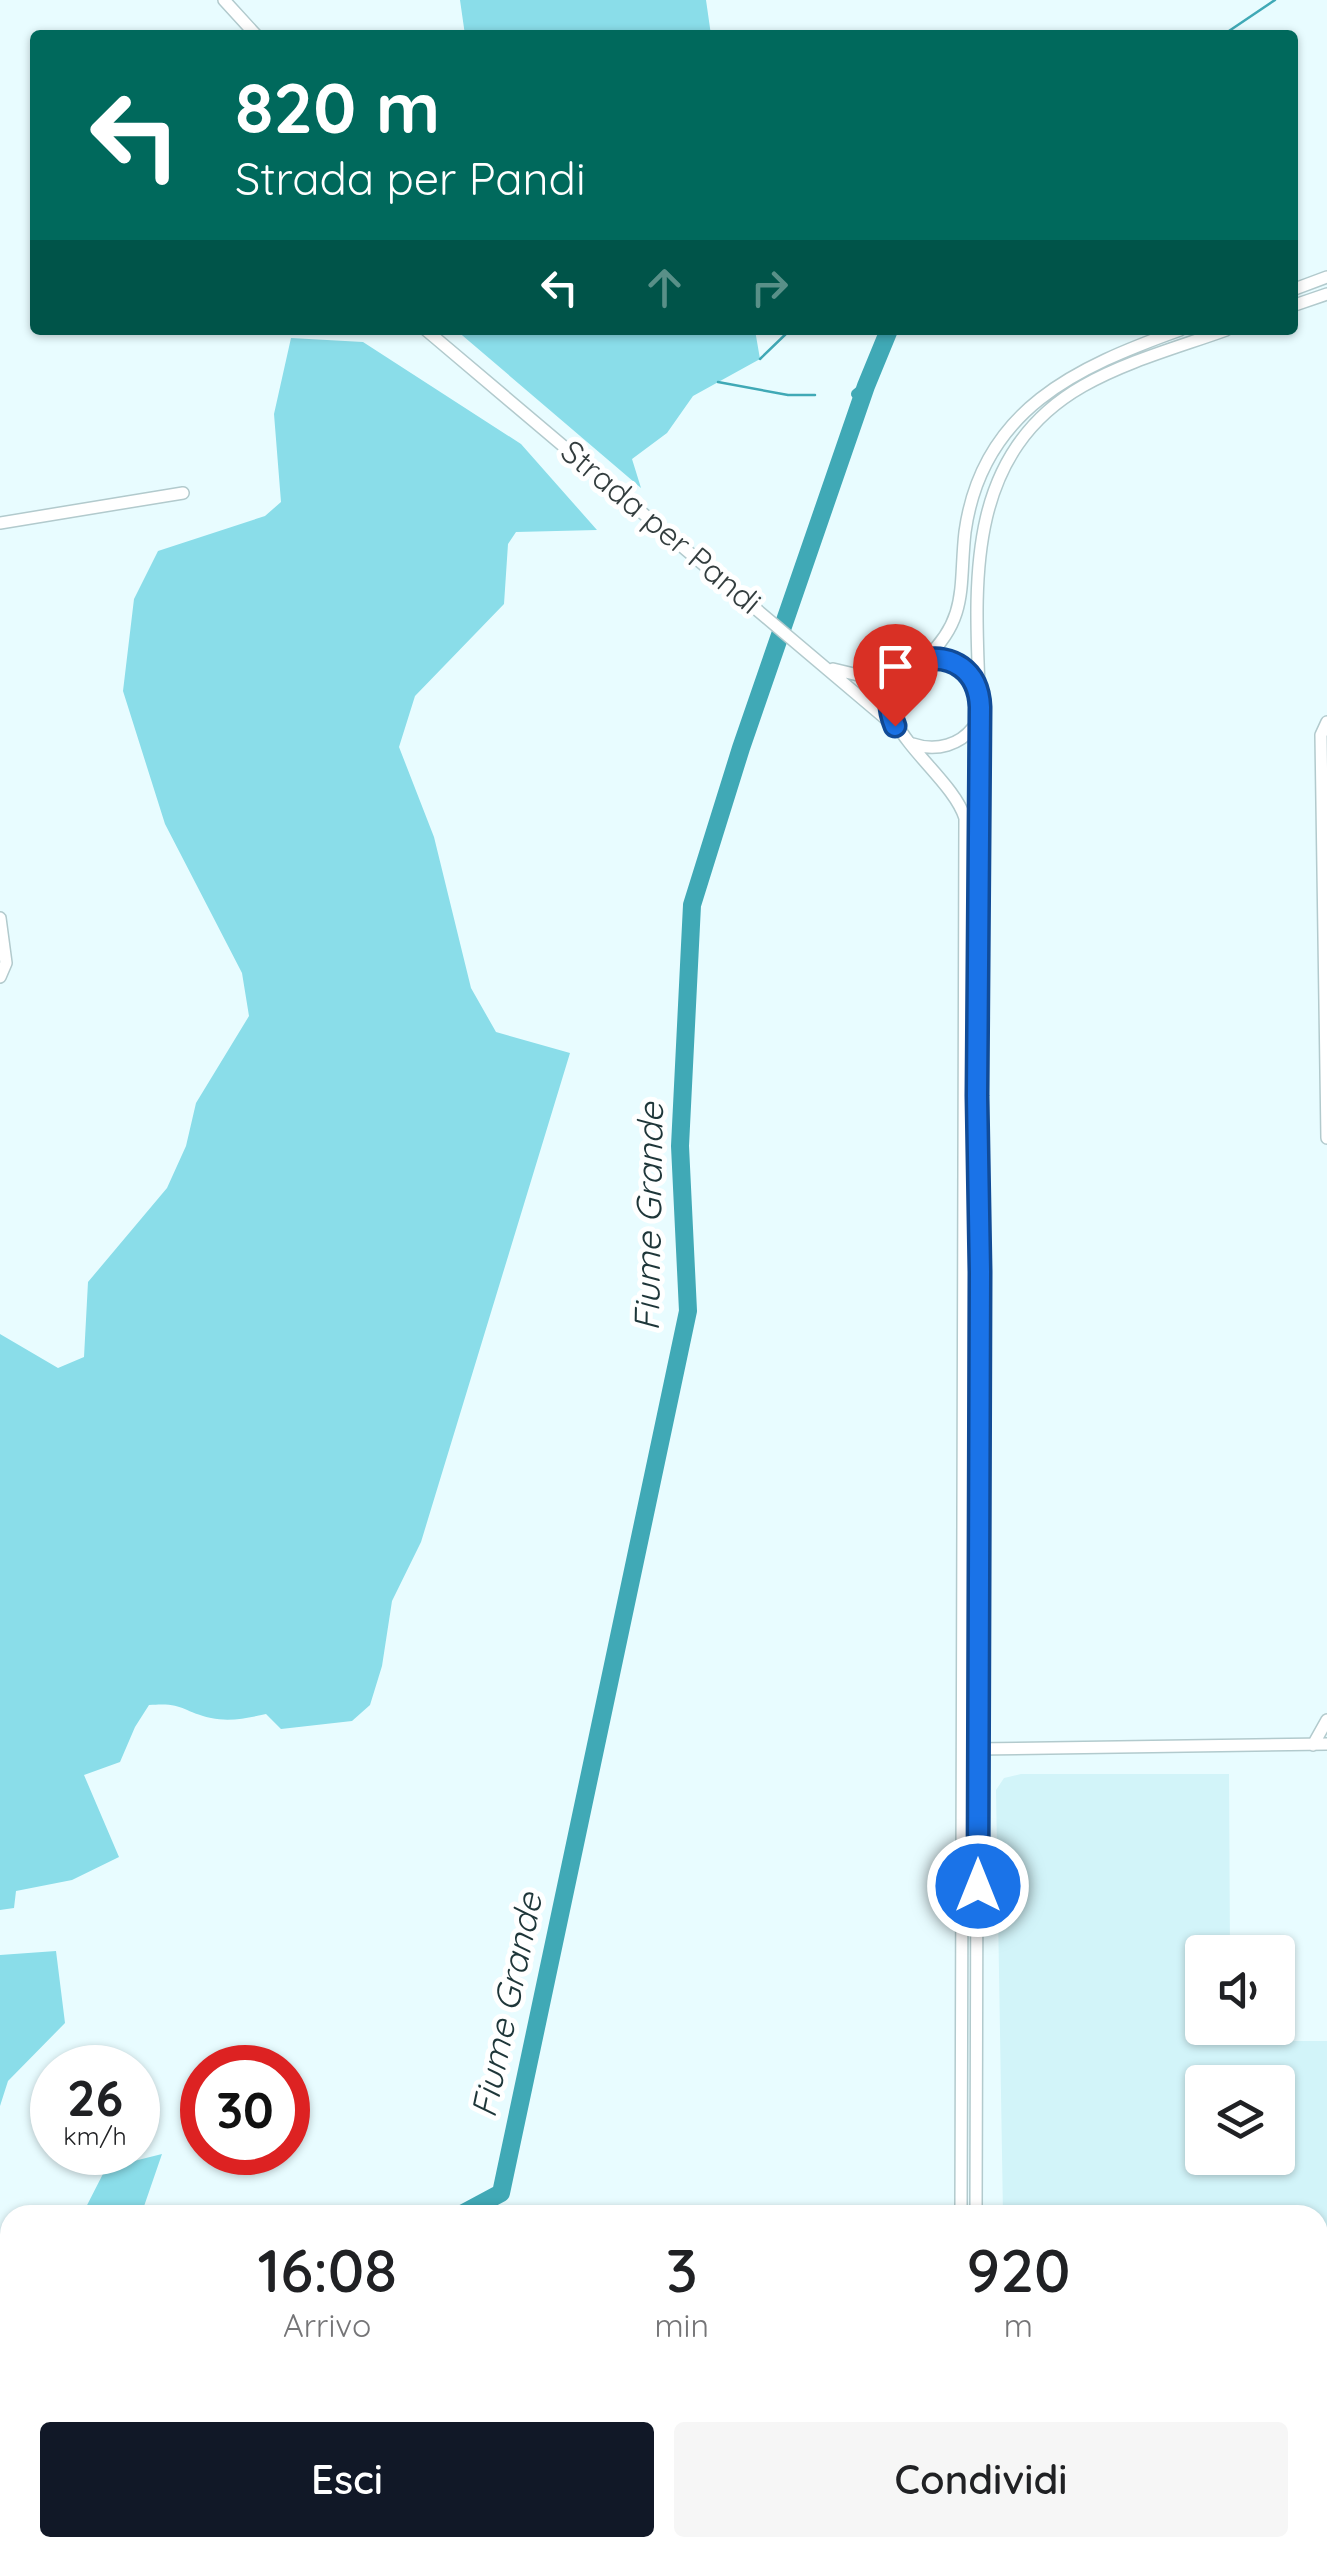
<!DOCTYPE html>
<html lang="it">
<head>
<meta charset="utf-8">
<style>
	:root { --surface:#fff; --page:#f6f6f6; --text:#202124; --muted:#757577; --accent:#111827 }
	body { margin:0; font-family:Quicksand,sans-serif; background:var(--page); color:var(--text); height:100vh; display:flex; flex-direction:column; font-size:38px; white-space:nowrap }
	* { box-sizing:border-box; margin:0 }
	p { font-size:32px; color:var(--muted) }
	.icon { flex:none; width:55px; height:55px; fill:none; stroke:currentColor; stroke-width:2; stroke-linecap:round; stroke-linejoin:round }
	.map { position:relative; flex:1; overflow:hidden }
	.panel { position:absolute; left:0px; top:2205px; width:1328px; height:352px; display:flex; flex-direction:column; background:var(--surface); border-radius:30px 30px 0 0; box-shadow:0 2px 8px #0004 }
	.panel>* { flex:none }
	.guide { position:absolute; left:30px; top:30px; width:1268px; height:305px; border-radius:10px; box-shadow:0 2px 8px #0004; background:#00695c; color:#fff; overflow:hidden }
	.controls { position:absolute; left:1185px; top:1935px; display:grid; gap:20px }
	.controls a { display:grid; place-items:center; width:110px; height:110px; border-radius:10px; background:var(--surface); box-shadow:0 2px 8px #0004; font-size:50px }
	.speed { position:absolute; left:30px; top:2045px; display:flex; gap:20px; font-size:50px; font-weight:700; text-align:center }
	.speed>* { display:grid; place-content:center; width:130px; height:130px; border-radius:50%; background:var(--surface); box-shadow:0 2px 8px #0004; line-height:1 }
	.speed small { font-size:25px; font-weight:400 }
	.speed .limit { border:15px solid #d22; background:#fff; color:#111 }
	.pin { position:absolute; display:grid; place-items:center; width:85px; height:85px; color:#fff; margin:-102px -42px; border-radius:50% 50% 50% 0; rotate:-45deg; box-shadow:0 0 10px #0007 }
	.pin .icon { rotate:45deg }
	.me { position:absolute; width:110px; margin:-55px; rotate:0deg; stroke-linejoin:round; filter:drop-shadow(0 0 8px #0008) }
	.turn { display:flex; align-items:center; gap:35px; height:210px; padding:0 40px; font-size:45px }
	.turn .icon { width:130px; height:130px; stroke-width:2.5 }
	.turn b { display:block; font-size:70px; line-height:85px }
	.lanes { display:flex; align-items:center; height:95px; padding:0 40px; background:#0003; justify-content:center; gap:50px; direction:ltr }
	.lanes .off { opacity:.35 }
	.eta { display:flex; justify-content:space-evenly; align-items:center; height:170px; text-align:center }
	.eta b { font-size:60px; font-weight:600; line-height:70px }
	.button { display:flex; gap:20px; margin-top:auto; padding:20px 40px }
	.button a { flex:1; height:115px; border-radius:10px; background:var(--accent); color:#fff; font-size:40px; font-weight:600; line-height:115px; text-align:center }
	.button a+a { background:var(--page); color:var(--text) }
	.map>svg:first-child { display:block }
</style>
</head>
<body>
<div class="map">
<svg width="1327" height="2557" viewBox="0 0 1327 2557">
	<rect width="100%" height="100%" fill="#e8fcff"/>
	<path fill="#d2f4f9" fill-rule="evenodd" d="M1021,1774H1229L1230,1952H1202V2028H1230L1231,2041H1327V2354H1318V2215H1003L996,1790L1004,1778ZM1202,2082H1278V2158H1202Z"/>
	<path fill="#8adde9" d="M460,0H706L711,35H465Z
		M456,330H755L760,359L693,396L667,433L632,459L641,488Z
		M291,338L363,342L521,444L597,530L516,532L508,544L504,604L415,696L399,747L434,837L471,988L496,1032L570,1053L421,1542L392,1601L382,1666L370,1705L352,1721L281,1729L266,1714C248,1718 230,1722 211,1718C181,1711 184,1702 149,1705L135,1727L120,1762L84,1775L119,1857L72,1880L16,1891L14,1908L0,1910V1334L58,1368L84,1357L88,1282L167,1188L186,1146L196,1103L249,1016L242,973L165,824L123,691L134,599L158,551L265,516L281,502L274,414Z
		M56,1951L65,2023L8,2081L0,2106V1955Z
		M162,2154L141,2215H82L106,2168Z
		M0,2278H10V2428L0,2441Z"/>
	<path fill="#40a9b6" d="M631,2548H678L674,2557H635Z
		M690,2548H736L738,2557H689Z"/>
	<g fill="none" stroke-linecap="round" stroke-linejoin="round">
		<path stroke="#40a9b6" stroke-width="2.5" d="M1223,35L1275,0
			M760,359L790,330
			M718,382L788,395H815"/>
		<path stroke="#40a9b6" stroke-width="10" d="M856,394L866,386"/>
		<path stroke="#40a9b6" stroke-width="18" d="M460,2215L501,2193L688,1311L680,1146L692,905L741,748L866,386L889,330
			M203,2557L205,2548"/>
		<g stroke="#b2cacd" stroke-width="14">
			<path id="minor" d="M224,0L256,35
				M1292,290L1327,277
				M1292,306L1327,294
				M426,330L892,724
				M0,523L183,493
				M926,658C969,618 959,584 965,532C982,409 1077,367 1180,330
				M833,669L858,675L907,666
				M979,687C974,572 969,451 1083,386C1127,361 1179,347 1226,330
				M1327,722L1321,735L1327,1138
				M913,744C962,761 1006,708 966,671C956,662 944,658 931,659C918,659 906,667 898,677C863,723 950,771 965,818L961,2215
				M0,918L6,963L0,977
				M1313,1745L1327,1720
				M976,1749L1327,1744
				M976,2215L980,719
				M934,2557L938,2548"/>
		</g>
		<g stroke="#b2cacd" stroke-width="16">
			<path id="tertiary" d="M1318,2493L1327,2489
				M1318,2515L1327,2512
				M1002,2548L1022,2557
				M942,2557L963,2548
				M1131,2557L1159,2548
				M1198,2557L1225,2548"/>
		</g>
		<use href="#minor" stroke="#fff" stroke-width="11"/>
		<use href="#tertiary" stroke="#fff" stroke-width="14"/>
	</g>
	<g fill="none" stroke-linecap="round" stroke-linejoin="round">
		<g stroke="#114b97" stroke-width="25">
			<path id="route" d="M895,726C865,652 977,630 980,707L977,1096L980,1272L978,1886"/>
		</g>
		<use href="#route" stroke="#1a73e8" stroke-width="18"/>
	</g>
	<g text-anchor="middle" stroke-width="10" stroke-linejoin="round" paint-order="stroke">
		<g font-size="32" fill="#343e3f" stroke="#fff">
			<text transform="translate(661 527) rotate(40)" y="11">Strada per Pandi</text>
		</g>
		<g font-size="35" font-style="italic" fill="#1e3639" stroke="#fff">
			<text transform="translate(649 1217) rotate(-89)" y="12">Fiume Grande</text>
			<text transform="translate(507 2005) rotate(-78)" y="12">Fiume Grande</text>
		</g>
	</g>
</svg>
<div class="controls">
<a><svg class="icon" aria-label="sound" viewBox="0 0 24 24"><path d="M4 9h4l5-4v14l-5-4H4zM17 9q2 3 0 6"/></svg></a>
<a><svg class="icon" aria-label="layers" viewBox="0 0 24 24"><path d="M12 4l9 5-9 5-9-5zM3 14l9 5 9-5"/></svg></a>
</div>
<div class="speed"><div>26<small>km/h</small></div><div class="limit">30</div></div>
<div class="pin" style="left:895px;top:726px;background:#d93025"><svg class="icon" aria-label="arrive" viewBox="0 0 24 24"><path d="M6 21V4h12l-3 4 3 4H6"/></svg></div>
<svg class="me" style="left:978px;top:1886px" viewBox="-20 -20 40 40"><circle r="17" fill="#1a73e8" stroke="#fff" stroke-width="3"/><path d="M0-11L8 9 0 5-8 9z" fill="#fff"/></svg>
<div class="guide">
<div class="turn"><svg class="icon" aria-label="left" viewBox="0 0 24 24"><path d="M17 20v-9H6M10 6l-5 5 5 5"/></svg><div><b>820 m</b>Strada per Pandi</div></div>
<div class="lanes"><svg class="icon" aria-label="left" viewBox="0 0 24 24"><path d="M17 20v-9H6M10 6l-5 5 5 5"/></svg><svg class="icon off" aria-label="ahead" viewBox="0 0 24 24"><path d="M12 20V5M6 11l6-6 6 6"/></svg><svg class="icon off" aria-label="right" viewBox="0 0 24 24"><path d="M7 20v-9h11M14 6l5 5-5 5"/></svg></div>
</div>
<section class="panel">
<div class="eta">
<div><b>16:08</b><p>Arrivo</p></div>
<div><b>3</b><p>min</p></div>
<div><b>920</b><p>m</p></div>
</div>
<div class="button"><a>Esci</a><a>Condividi</a></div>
</section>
</div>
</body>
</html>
